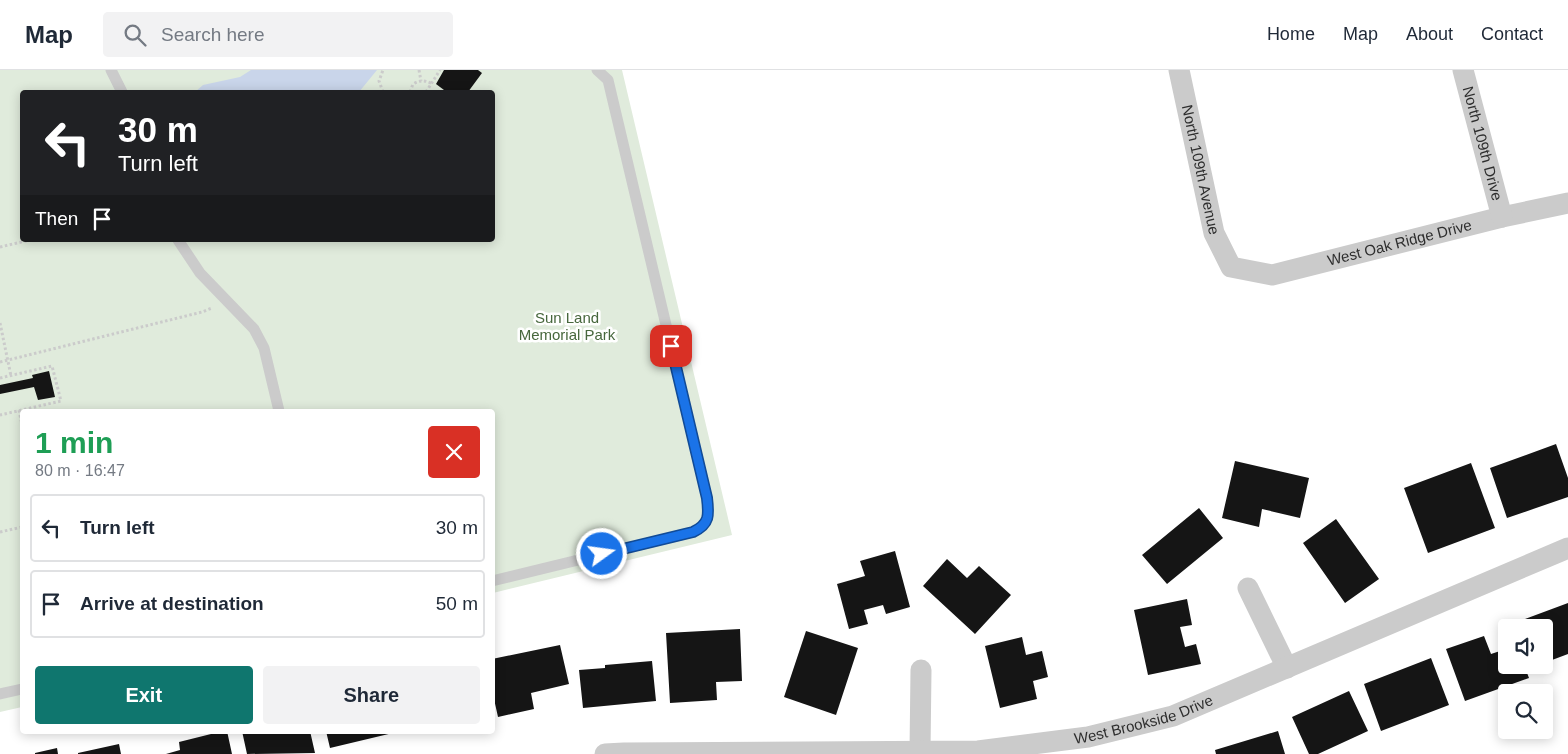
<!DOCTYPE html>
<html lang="en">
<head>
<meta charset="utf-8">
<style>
	:root { --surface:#fff; --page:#f2f2f3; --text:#1f2937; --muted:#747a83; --line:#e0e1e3; --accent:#0f766e }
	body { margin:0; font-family:Arial,sans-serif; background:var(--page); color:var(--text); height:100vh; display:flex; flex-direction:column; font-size:19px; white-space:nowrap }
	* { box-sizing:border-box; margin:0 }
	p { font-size:16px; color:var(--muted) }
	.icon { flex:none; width:28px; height:28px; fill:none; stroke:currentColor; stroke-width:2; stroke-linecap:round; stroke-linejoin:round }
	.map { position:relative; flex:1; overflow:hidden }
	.sheet { position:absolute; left:20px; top:339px; width:475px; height:325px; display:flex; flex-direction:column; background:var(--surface); border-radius:5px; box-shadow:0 2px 12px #0003 }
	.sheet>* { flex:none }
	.top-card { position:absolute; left:20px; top:20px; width:475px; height:152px; border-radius:5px; box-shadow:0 2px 12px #0003; background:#202124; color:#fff; overflow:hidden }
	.tools { position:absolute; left:1498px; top:549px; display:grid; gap:10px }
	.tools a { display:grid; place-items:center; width:55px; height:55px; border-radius:5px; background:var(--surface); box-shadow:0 2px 12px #0003; font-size:25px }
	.pin { position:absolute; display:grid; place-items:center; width:42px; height:42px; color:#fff; margin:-21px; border-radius:10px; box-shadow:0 2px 8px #0006 }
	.me { position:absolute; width:55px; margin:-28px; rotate:76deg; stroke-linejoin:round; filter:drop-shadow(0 0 4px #0008) }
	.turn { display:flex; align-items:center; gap:18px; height:105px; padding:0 15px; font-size:22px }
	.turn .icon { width:65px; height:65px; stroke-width:2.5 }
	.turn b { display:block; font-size:35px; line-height:42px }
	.then { display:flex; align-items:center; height:48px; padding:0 15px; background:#0003; gap:10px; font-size:19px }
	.round { display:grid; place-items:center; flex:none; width:52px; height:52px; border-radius:5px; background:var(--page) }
	.head { display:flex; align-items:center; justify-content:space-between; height:85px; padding:0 15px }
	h1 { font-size:30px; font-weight:800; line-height:38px; color:#1e9e55 }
	.button { display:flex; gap:10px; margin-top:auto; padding:10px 15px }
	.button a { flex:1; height:58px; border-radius:5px; background:var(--accent); color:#fff; font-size:20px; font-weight:800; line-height:58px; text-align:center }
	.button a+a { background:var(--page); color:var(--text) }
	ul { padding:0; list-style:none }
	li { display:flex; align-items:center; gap:15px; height:68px; margin:0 10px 8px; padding:0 5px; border:2px solid var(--line); border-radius:5px }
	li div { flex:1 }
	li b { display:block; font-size:19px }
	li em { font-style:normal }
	header { display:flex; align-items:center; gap:30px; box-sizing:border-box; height:70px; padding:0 25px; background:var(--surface); border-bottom:1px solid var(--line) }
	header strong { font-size:24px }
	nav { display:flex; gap:28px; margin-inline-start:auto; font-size:18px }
	.search { width:350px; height:45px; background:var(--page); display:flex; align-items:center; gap:12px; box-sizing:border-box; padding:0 18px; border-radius:5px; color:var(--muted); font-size:19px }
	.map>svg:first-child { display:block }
</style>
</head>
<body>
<header>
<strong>Map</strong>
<div class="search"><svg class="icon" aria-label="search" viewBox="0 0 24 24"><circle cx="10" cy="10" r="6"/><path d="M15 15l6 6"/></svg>Search here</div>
<nav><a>Home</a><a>Map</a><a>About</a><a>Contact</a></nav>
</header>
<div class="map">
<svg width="1568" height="684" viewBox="0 0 1568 684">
	<rect width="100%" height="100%" fill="#fff"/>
	<path fill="#e0ebdc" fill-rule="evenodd" d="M0,0H622L732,465L493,523L492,341H22V637L0,642ZM22,22H492V170H22Z"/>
	<path fill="#c9d5ea" d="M251,0H377L359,22H195L203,15L240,7Z"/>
	<path fill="#151515" d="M444,0H478L482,3L468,22H442L444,20L436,14Z
		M49,301L55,327L38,330L34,317L0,324V315L33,308L32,305Z
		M1556,374L1568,408V427L1507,448L1490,398Z
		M1235,391L1309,408L1300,448L1262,439L1259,457L1222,448Z
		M1471,393L1495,458L1428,483L1404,418Z
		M1199,438L1223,468L1167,514L1142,485Z
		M1336,449L1379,509L1345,533L1303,473Z
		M895,481L910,537L886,544L883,535L864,540L868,554L849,559L837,514L865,506L860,491Z
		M947,489L967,508L979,496L1011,525L975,564L923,516Z
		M1187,529L1192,555L1180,557L1185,577L1196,574L1201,594L1148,605L1134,540Z
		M1568,533V584L1544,593V558H1528L1525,549Z
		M740,559L742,611L716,612L717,630L670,633L666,563Z
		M806,561L858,578L836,645L784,627Z
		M1484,566L1491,584L1506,579V595H1524L1529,608L1465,631L1446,579Z
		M1022,567L1026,585L1042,581L1048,607L1033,611L1037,629L1000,638L985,576Z
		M560,575L569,614L531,623L534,639L498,647L492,620V589Z
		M1431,588L1449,635L1381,661L1364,614Z
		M652,591L656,631L583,638L579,600L605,598V595Z
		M1349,621L1368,661L1318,684H1309L1292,647Z
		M223,661H227L232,684H166L180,680L179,672Z
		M242,661H310L315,683L247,684Z
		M326,661H397V662L330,678Z
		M1278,661L1285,684H1216L1215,680Z
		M119,674L121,684H78V683Z
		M57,678L58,684H35V683Z"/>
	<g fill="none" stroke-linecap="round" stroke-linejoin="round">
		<path stroke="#cbcbcb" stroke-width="3" stroke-dasharray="2.5 2.5" stroke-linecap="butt" d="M419,0L421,11
			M383,22L379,11L383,0
			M410,22L413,14C420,10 424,10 431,13
			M426,22L440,0
			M0,177L30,170
			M0,253L11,306
			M0,292L202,242L212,238
			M0,308L52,296L61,331L0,345
			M19,340L22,355
			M0,462L22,457"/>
		<path stroke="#cbcbcb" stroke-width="11" d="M111,0L122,22
			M178,170L200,203L254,259L264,278L279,341
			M492,511L693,462C710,454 709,445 707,428L608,10L597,0
			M0,624L22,619"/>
		<g stroke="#cbcbcb" stroke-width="21">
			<path id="s1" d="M1179,0L1214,163L1231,197L1272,205L1502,147L1568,133"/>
			<path id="s2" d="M1463,0L1502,147"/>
			<path d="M1248,518L1287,598"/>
			<path d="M920,681L921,600"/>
			<path id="s3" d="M605,684L624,683L978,681L1088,667L1173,646L1568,478"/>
		</g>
	</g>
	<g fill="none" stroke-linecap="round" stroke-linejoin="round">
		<g stroke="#114b97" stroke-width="12">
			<path id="route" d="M602,484L693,462C710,454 709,445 707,428L671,276"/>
		</g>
		<use href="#route" stroke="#1a73e8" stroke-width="9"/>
	</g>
	<g text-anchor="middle" stroke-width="5" stroke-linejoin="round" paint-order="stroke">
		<g font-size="15" fill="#2e2e2e" stroke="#fff">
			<text dy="5" stroke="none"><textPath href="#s2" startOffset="76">North 109th Drive</textPath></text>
			<text dy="5" stroke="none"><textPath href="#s1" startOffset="102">North 109th Avenue</textPath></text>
			<text dy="5" stroke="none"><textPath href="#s1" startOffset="378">West Oak Ridge Drive</textPath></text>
			<text dy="5" stroke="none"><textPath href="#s3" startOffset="542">West Brookside Drive</textPath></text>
		</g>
		<g font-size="15" fill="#47673d" stroke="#fff">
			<text x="567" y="253">Sun Land<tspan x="567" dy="17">Memorial Park</tspan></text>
		</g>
	</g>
</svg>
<div class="tools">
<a><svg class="icon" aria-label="sound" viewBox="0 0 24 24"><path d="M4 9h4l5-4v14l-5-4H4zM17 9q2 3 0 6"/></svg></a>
<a><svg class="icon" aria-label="search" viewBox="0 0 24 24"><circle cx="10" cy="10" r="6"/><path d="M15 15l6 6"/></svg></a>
</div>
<div class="pin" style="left:671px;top:276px;background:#d93025"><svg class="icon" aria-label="arrive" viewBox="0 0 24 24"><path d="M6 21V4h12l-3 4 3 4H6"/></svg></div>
<svg class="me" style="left:602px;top:484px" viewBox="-20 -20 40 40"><circle r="17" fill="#1a73e8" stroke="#fff" stroke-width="3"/><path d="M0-11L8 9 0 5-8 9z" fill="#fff"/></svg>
<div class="top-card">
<div class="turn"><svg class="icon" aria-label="left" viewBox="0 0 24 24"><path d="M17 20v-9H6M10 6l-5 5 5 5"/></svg><div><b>30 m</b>Turn left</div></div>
<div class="then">Then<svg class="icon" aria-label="arrive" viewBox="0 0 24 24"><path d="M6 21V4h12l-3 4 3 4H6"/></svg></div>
</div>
<section class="sheet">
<div class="head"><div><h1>1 min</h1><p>80 m · 16:47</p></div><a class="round" style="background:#d93025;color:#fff"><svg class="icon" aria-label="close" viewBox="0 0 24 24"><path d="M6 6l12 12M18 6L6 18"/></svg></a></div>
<ul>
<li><svg class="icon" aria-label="left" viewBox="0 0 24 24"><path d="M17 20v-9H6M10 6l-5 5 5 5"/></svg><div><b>Turn left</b></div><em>30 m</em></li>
<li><svg class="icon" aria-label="arrive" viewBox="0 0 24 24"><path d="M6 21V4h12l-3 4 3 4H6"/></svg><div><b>Arrive at destination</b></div><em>50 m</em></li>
</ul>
<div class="button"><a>Exit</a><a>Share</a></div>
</section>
</div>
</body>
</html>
